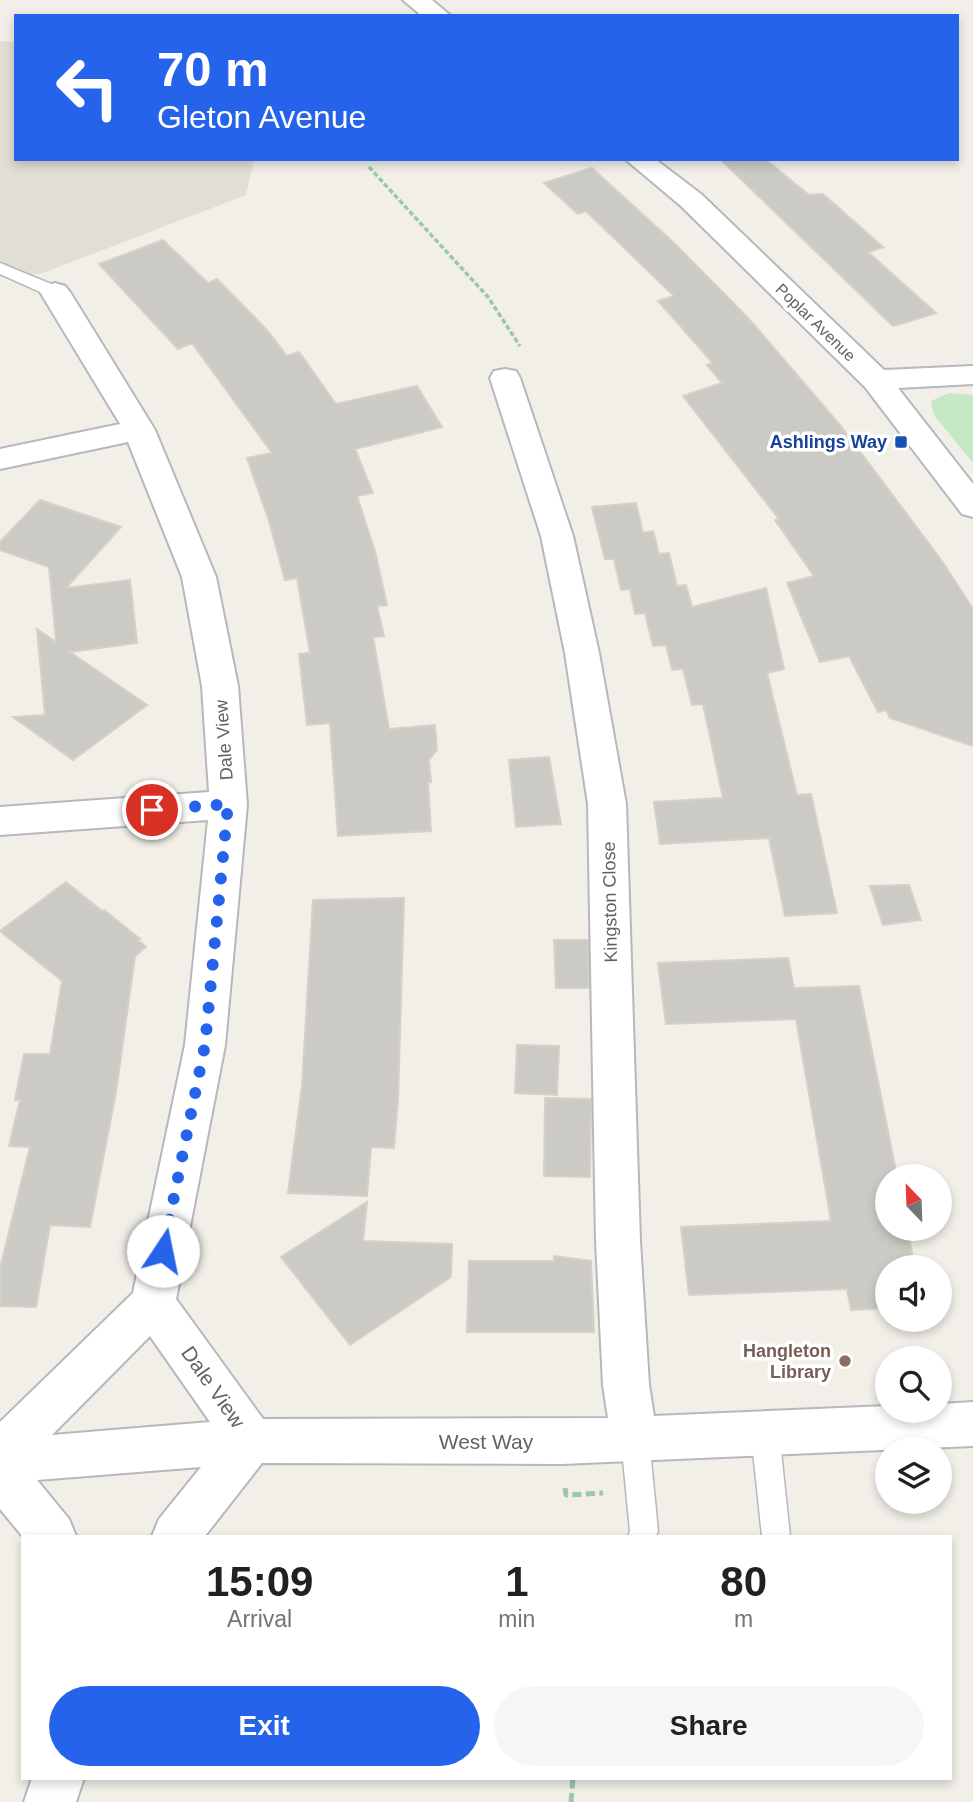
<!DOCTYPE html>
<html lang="en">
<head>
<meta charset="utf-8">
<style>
	:root { --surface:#fff; --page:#f6f6f6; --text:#202124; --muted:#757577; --accent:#2563eb }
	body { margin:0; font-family:Helvetica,sans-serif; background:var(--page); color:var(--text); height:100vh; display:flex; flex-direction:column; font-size:26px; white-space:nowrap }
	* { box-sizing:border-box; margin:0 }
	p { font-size:23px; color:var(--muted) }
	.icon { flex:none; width:38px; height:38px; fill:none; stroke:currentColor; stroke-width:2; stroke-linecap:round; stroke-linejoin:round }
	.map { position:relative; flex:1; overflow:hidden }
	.drawer { position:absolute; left:21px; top:1535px; width:931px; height:245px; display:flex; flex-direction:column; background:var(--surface); border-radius:0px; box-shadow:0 4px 10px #0003 }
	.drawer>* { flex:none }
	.banner { position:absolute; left:14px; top:14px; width:945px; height:147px; border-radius:0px; box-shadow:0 4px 10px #0003; background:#2563eb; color:#fff; overflow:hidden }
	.needle { width:46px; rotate:337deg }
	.tools { position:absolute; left:875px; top:1164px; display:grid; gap:14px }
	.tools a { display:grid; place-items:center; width:77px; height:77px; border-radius:50%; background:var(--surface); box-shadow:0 4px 10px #0003; font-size:35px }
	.pin { position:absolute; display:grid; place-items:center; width:60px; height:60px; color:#fff; margin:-30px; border:4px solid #fff; border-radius:50%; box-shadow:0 2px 7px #0007 }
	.me { position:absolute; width:77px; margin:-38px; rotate:11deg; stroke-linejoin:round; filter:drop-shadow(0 0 5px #0008) }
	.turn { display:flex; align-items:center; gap:24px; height:147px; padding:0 28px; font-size:32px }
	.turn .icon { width:91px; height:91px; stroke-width:2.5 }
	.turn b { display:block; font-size:49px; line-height:60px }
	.eta { display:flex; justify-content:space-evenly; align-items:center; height:119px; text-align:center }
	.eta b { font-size:42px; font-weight:800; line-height:49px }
	.action { display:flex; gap:14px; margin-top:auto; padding:14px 28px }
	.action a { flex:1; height:80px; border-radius:42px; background:var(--accent); color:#fff; font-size:28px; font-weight:800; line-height:80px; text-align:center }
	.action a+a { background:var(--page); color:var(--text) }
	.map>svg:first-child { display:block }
</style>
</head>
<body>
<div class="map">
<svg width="973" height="1802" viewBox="0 0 973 1802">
	<rect width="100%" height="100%" fill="#f1efe8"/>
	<path fill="#e1ded6" d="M0,41L16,42V159H254L246,195L43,273L0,277Z"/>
	<path fill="#c5e8c5" d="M949,393L973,395V463L934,415L931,401Z"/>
	<path fill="#cccac5" stroke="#d6d1c6" stroke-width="2" d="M720,159H765L809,195L823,194L883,247L868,252L936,313L893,326Z
		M592,168L674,243L750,320L840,425L942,561L973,609V746L890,718L886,710L878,712L849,656L820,662L787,583L814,576L775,520L779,519L683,396L722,383L707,365L713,363L658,301L674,296L586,211L578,214L544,183Z
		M163,240L208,283L217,279L267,330L287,356L299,352L336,404L417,386L442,427L355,449L373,493L357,496L376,555L387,605L377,606L384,636L373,637L389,729L435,725L437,750L429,760L431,782H428L431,831L338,836L330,723L307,725L299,654L310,653L297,578L285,580L269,521L247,458L272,453L192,343L178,349L99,264Z
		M40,500L121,527L66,588L130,580L137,643L70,652L147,705L73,760L13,717L45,715L37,629L56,642L49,567L0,550V542Z
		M636,503L643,533L653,531L659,554L669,553L677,586L686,585L692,607L766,588L784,669L767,673L797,795L811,794L837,913L785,916L769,838L660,844L654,802L723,798L703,704L692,705L683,669L672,670L666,645L653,646L645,613L635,614L630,589L621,590L614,559H605L592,507Z
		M549,757L561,824L516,827L509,760Z
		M66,882L102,911L104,910L140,939L138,940L146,947L135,956L116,1092L90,1227L50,1225L36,1307L0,1306V1268L30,1147L9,1146L20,1100H15L24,1054H50L62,981L0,931Z
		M909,885L921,920L883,925L870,886Z
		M404,898L398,1100L394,1148L371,1147L367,1196L288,1193L302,1085L313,900Z
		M554,940H588L589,988H556Z
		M788,958L794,988L859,986L897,1176H887V1228H907L915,1267H887V1308L851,1310L847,1289L689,1295L681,1227L831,1221L796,1019L666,1024L658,963Z
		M517,1045L559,1046L557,1095L515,1093Z
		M545,1098L591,1099L590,1177L544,1176Z
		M367,1202L363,1241L452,1244L451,1277L350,1345L281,1257Z
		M554,1256L591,1261L594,1332H467L469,1261H554Z"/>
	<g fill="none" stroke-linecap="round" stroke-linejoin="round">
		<g stroke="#b5b8bc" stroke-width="3">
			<path id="lane" d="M0,263L61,288L64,292L55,297L49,296L0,274Z
				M765,1420L775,1424L779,1433L790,1536H762L751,1433L755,1424Z
				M635,1426L645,1430L649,1439L658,1531L656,1536H628L630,1531L621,1439L625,1430Z"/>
		</g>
		<g stroke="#b5b8bc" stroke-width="4">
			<path id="street" d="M403,0H432L451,16H422Z
				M625,159H655L701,194L884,370L973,366V384L898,388L973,484V517L962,514L865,387L681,206Z
				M55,283L65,286L70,292L155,430L216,577L238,686L247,805L225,1045L176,1299L263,1419L608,1418L603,1385L596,1241L588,804L565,653L541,536L490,378L494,371L505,369L516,371L520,378L573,536L599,653L626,804L640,1241L649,1385L654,1416L887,1406V1410H940V1404L973,1402V1446L562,1464L262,1463L205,1536H152L159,1519L201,1467L37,1480L69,1519L76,1536L23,1537L0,1509V1422L133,1293L185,1045L208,820L0,835V807L209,792L202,686L182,577L128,442L0,469V449L120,424L40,292L45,286ZM150,1336L210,1422L52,1435Z
				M32,1778H84L76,1802H24Z"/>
		</g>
		<path stroke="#9cc7a9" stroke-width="3.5" stroke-dasharray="5 2.5" stroke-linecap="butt" d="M369,167L488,297L520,346"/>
		<path stroke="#9cc7a9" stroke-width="5" stroke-dasharray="9 4.5" stroke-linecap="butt" d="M565,1488L566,1495L603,1493
			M571,1802L573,1778"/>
		<use href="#lane" fill="#fff" fill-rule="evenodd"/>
		<use href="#street" fill="#fff" fill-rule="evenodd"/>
	</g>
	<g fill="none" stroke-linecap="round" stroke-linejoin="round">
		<path stroke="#2563eb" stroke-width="12" stroke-dasharray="0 21.6" d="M152,810L228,804L205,1045L163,1251"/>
	</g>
	<rect fill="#1a4fb4" stroke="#fff" stroke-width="2.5" x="894" y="435" width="14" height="14" rx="3.5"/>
	<circle fill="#8d6e63" stroke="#fff" stroke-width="2.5" cx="845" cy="1361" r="7"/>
	<g text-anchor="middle" stroke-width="7" stroke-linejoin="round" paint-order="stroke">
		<g font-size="16" fill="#5f6368" stroke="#fff">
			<text transform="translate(816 322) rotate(44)" y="6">Poplar Avenue</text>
		</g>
		<g font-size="18" font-weight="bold" fill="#164399" stroke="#fff" text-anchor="end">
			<text x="887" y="448">Ashlings Way</text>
		</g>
		<g font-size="18" fill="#5f6368" stroke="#fff">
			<text transform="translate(224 740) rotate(-94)" y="6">Dale View</text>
			<text transform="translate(610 902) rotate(-91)" y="6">Kingston Close</text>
		</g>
		<g font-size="18" font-weight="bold" fill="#785e54" stroke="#fff" text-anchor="end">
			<text x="831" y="1357">Hangleton<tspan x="831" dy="21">Library</tspan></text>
		</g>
		<g font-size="21" fill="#5f6368" stroke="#fff">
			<text transform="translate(213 1387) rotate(55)" y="7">Dale View</text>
			<text x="486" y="1449">West Way</text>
		</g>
	</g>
</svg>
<div class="tools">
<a><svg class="needle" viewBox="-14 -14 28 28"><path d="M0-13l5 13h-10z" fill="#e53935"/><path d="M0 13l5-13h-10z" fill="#757577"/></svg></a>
<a><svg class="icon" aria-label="sound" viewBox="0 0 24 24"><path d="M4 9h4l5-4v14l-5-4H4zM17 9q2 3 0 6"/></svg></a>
<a><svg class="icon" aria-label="search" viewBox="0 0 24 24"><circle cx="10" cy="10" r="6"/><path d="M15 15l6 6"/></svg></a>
<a><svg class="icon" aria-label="layers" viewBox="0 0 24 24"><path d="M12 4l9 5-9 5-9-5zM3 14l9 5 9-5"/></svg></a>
</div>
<div class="pin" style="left:152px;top:810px;background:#d93025"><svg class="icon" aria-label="arrive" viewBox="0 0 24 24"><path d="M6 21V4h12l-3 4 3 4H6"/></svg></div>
<svg class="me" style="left:163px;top:1251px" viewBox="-20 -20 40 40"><circle r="19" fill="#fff"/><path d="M0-13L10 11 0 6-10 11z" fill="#2563eb"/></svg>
<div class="banner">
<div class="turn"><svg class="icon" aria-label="left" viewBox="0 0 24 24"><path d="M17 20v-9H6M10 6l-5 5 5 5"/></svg><div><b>70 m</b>Gleton Avenue</div></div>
</div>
<section class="drawer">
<div class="eta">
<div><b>15:09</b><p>Arrival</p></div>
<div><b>1</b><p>min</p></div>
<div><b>80</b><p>m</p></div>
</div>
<div class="action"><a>Exit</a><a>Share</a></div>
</section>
</div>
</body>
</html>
